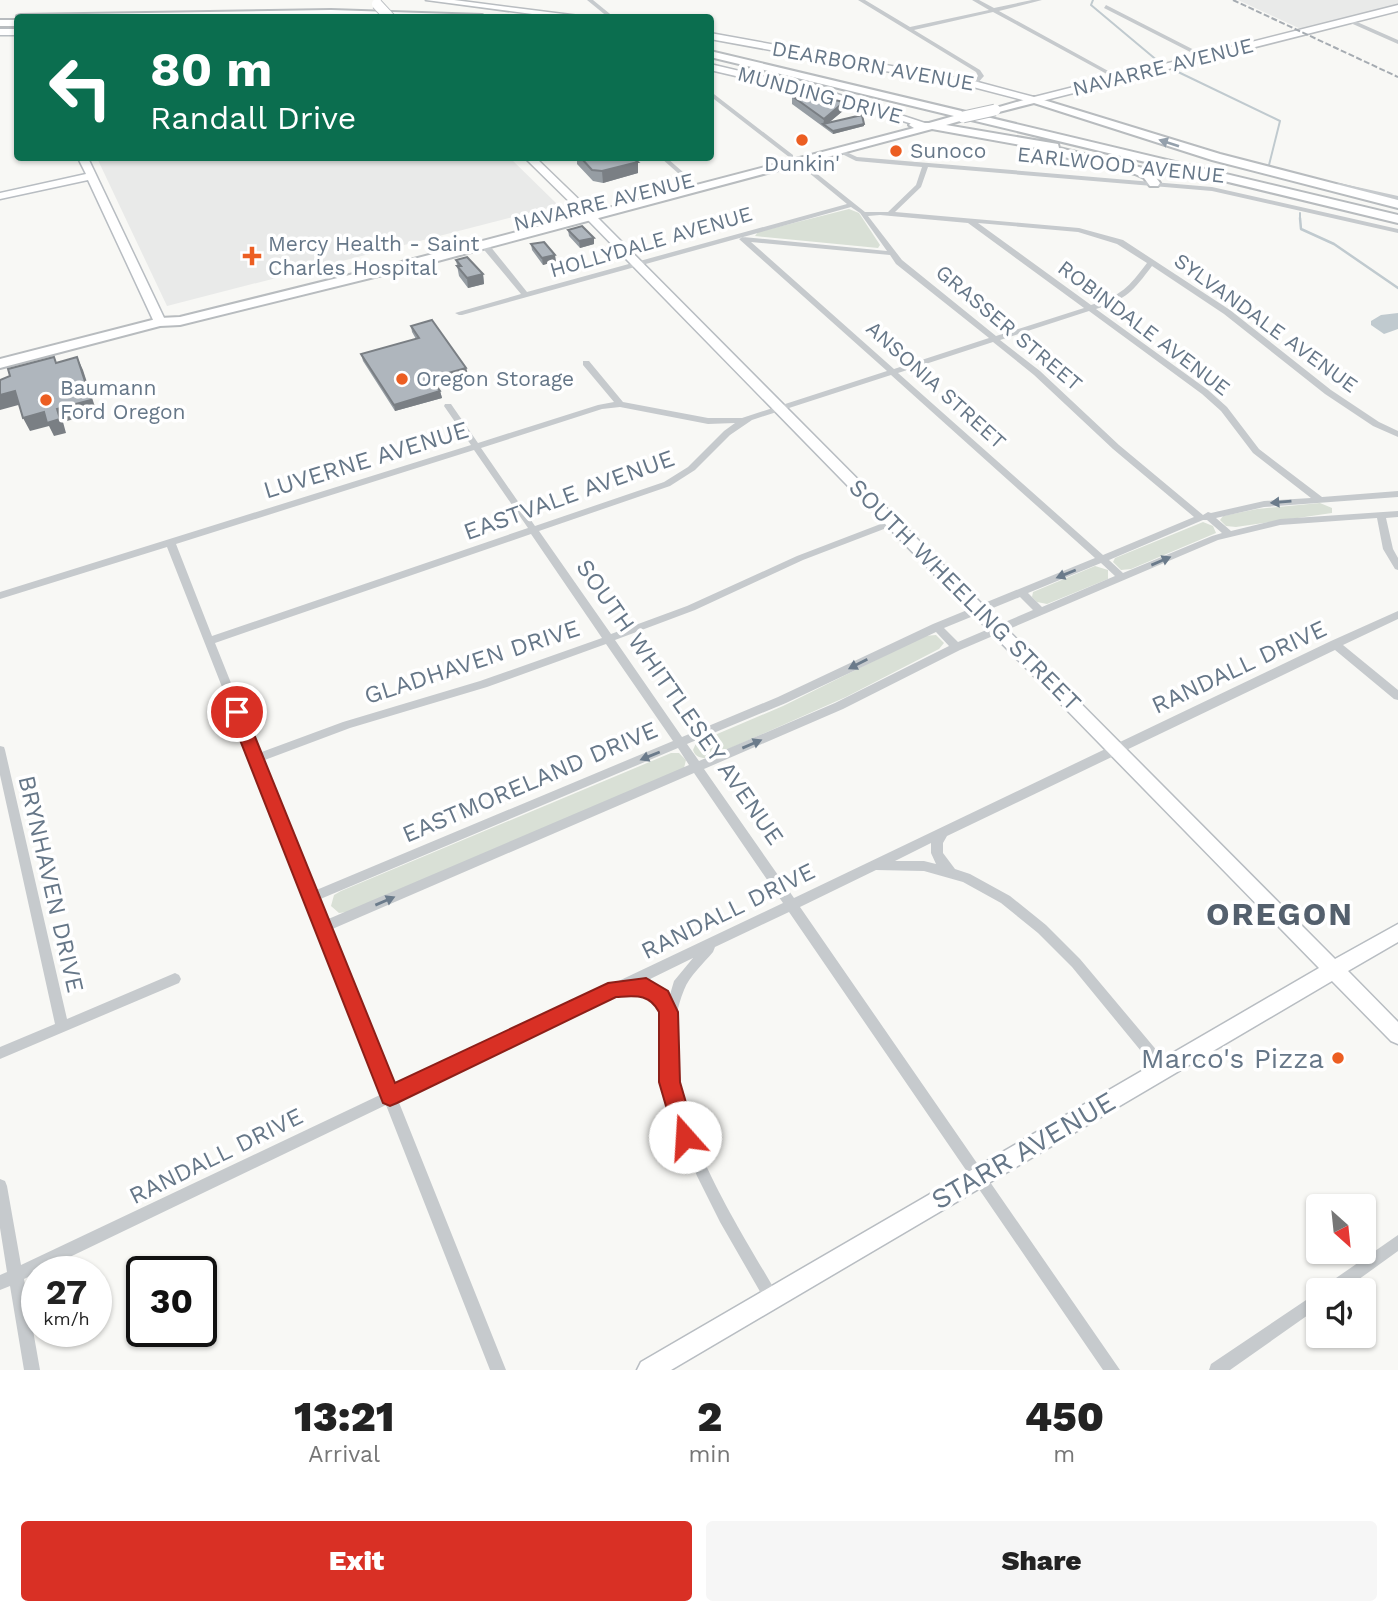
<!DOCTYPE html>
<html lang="en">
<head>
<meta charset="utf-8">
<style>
	:root { --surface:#fff; --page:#f6f6f6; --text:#222; --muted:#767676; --accent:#d93025 }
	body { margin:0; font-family:"Work Sans",sans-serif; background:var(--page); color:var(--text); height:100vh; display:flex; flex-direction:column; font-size:26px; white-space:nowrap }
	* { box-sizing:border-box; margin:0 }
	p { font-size:23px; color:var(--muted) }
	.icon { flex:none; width:38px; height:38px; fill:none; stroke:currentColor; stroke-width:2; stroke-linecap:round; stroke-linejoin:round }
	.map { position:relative; height:1370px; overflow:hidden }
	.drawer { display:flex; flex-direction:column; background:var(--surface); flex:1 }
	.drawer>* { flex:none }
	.hud { position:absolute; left:14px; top:14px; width:700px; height:147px; border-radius:7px; box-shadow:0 2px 5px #0004; background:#0b6e4f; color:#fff; overflow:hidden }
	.needle { width:46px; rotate:153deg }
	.buttons { position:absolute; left:1306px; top:1194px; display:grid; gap:14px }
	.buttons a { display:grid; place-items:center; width:70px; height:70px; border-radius:7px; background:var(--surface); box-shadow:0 2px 5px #0004; font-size:35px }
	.speed { position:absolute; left:21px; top:1256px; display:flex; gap:14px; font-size:35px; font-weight:700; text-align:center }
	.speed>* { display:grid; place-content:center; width:91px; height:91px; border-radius:50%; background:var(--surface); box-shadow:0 2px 5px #0004; line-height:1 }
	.speed small { font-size:18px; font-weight:400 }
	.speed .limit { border:4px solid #111; border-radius:10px; background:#fff; color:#111 }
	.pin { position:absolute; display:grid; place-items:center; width:60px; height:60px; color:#fff; margin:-30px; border:4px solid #fff; border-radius:50%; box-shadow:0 2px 7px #0007 }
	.me { position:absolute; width:77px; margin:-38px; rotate:341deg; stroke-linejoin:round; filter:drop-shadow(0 0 5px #0008) }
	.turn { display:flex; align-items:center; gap:24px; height:147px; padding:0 21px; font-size:32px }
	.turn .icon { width:91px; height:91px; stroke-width:2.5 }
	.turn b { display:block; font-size:49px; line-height:60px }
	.eta { display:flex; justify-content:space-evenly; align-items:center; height:119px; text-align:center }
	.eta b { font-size:42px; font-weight:800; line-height:49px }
	.button { display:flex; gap:14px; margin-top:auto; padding:14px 21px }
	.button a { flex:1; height:80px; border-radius:7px; background:var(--accent); color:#fff; font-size:28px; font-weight:800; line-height:80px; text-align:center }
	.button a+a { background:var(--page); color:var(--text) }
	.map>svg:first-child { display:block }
</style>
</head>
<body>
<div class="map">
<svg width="1398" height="1370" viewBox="0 0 1398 1370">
	<rect width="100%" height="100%" fill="#f8f8f5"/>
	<path fill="#e9eae9" d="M1238,0H1398V8L1305,31Z
		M97,158H510L556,203V206L167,306Z"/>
	<path fill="#d9e0d6" d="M849,209L859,213L880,245L878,248L755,236L758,232Z
		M1320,503L1332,508V513L1236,527L1226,526L1220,520L1223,516L1257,509Z
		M1203,522L1213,526L1216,533L1131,569L1121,570L1113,562L1115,558Z
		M1095,566L1108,570V579L1047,604L1037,602L1032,597L1033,592Z
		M936,635L944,643L939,649L846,697L708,758C701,758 696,758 693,750L696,743L783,706L924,636Z
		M671,753H679L686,760L684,768L347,912L339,913L331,906L334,895L341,891Z"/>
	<path fill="#c0cacf" d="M1398,313V329L1384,334L1371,325V321L1381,315Z"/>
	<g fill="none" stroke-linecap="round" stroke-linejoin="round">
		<path stroke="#c0cacf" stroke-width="2" d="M1093,0L1091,5L1159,62
			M1174,70L1280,121L1269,165
			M1300,213V220"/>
		<path stroke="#c0cacf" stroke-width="2.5" d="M1300,218L1301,229L1334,244L1398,288"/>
		<g stroke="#b8bdc2" stroke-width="3">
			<path id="secondary" d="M0,29H18V35H0Z
				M78,158H88L166,322L164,324L160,325L154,322L88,180L0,199V193L86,174Z
				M586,214H594L1335,959L1398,924V942L1348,971L1398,1022V1044L1391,1041L1332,981L671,1370H637L641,1362L1319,968L586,218Z"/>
		</g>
		<g stroke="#b9bdc1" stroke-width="3">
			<path id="primary" d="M426,0H454L595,18H562Z
				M1398,5V11L1034,103L973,87L710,39V33L974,81L1034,97Z
				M710,64L837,94L934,126L925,128L830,98L710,70Z
				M525,158H536L594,214V218H586Z"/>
		</g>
		<g stroke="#b8bcbf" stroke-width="4">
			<path id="highway" d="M331,10L482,15L487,18H18V26H0V20H17V16L21,15Z
				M710,51L1398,215V223L967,119L946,125L1058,144L1059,148L1143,168L1152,172L1160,183L1158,186H1150L1144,178L1135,174L1039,151L1037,148L932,129L419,266L180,325L160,326L0,368V359L160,318L180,317L410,260L914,128L909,125L911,123H929L954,116L710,57Z
				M1034,97L1220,154L1398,200V208L1212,160L1034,103L995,113L989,110Z"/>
		</g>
		<path fill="#c6cacd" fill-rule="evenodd" d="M587,0H593L615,18H609Z
			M858,0H865L910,27L989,10L972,0H979L994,8L1032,0H1042L999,11L1121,78L1116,79L993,12L914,30L980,70L984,76L976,85H972L971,84L978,76L976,72Z
			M1106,5L1206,56L1207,57L1202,58L1104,8Z
			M1348,18L1398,40V44L1346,21L1345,20Z
			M710,91L793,155V157H789L710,96Z
			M840,149L857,157L1212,187L1398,229V233L1212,191L928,167L921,187L895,212L1079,228L1123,240L1230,310L1331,390L1379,422L1398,431V437L1373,426L1325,394L1224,314L1152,266C1133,291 1127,299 1096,309L1208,390L1227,407L1259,449L1322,497L1398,491V497L1264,507L1216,518L1231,531L1280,519L1398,511V517L1386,518L1393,549L1398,558V570L1395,569L1383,549L1377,518L1280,525L1218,540L960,650L843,709L704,769L794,898L1331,641L1398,611V619L1343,645L1398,690V700L1394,699L1335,650L947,836L943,843V853L955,869L970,874L1010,896L1046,925L1080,959L1169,1065L1171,1069L1169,1073L1164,1075L1159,1073L1072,967L1038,933L1001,903L963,882L924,871L876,870L800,907L1120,1370H1103L789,912L715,947L713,952C704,963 689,976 684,990C645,1086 729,1210 776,1292L779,1297L776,1302L771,1305L766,1302L720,1222L697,1176L675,1122L662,1074L660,1027L663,1016L661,1008L654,998L648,994L639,992H622L398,1100L506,1370H490L386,1105L24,1279L40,1370H24L10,1286L0,1290V1275L7,1272L0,1228V1179L5,1181L7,1186L21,1265L382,1094L167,547L0,599V592L471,445L444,406L445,404H451L478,443L598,405L614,402L583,365V361H589L623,402L708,418H742L887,371L739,239L743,237L887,251L860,213L851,207L462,315H459L455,313L521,294L480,245V241H486L527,292L847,204L797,163V161H801L865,212H888L916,185L922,167L856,161L838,152L837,151ZM880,215L968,223L1084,308L996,336L902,260L868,216ZM978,223L1078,232L1117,244L1147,263C1128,288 1122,295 1091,305ZM751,242L890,255L896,264L989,338L894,369ZM1089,311L1202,394L1221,411L1253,453L1311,498L1264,501L1211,513L1208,512L1203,515L1119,445L1040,371L1000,340ZM993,342L1034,375L1113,449L1194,517L1103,555L898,373ZM891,375L1095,558L933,624L778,697L682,737L615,640L695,610L803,560L897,524L899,522L897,520H891L797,556L687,606L611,634L539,531L670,486L695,470L730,435L752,420ZM620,407L708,424L735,423L724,431L688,467L664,482L535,526L481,448L602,409ZM474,450L528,528L212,636L176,544ZM1203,520H1207L1222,533L1212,536L1123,573L1109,560ZM531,534L602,638L480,681L343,722L259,753L215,643ZM1101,563L1115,576L1042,607L1028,593ZM1020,597L1033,610L958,642L944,628ZM936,632L949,646L835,703L699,761L687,744L786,703ZM606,644L673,741L314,891L262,761L350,728L487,687ZM678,748L689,765L326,920L318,900ZM694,773L783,903L393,1088L330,930ZM931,843V853L936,864L924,861H895ZM693,958L674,981L669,998L657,986L644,982Z
			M661,158H667L692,180V182H688Z
			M1339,183L1398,196V200L1337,186V184Z
			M0,746L4,747L5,750L67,1019L175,973L179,975L181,979L179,983L0,1059V1047L55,1024L0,775Z
			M1398,1235V1251L1344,1290H1324L1326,1285Z
			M1318,1292V1308L1230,1370H1209L1211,1364Z"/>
		<use href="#secondary" fill="#fff" fill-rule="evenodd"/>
		<use href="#primary" fill="#fff" fill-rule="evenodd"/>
		<use href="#highway" fill="#fff" fill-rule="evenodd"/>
		<path stroke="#a6acb2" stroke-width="2" stroke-dasharray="6 2.5" stroke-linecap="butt" d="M1233,0L1398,77"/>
		<g stroke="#b9bdc1" stroke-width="12" stroke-linecap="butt">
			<path id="primary-bridge" d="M377,4L390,18"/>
		</g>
		<g stroke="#b8bcbf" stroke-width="13" stroke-linecap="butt">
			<path id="highway-bridge" d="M963,117L995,110"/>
		</g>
		<use href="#primary-bridge" stroke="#fff" stroke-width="10"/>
		<use href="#highway-bridge" stroke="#fff" stroke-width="11"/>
	</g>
	<path fill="#969da3" d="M792,96L844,102V110L828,123L864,126L833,134L792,104Z
		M577,158H632L638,173L603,183L593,181L577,164Z
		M568,230L594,238V244L580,248L569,236Z
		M531,244L556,261L543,265L532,250Z
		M456,260L483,274L484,284L468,288L459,276Z
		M411,326L466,368L468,374L435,384L440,391L442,398L395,411L363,361L361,354L416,339L412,332Z"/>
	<path fill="#7a7f84" d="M844,102V110L825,126L823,124V127L824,119Z
		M864,124V126L833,134V131Z
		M638,162V173L603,183L602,171Z
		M594,238V244L580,248L579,241Z
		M555,255L556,261L543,265L542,258Z
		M483,274L484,284L468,288L467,278Z
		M77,357L83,370L97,413L63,422L66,433L54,436L49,426L30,431L23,418L57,409Z
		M466,368L468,374L433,384L431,378Z
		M15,391L22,404L0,410V395Z
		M440,391L442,398L395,411L394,405Z"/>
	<path fill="#afb6bd" stroke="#7a7f84" stroke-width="2" d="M803,93L844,102L824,119L792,96Z
		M862,115L864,124L833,131L823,124Z
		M581,158H632L638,162L602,171L592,170Z
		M582,226L594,238L579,241L568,230Z
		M544,242L555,255L542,258L531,244Z
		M467,257L483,274L467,278L457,266H461L456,260Z
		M432,320L466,368L431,378L440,391L394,405L361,354L419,338L411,326Z
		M54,357L56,363L77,357L91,400L57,409L60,419L47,423L44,412L23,418L15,391L0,395V380L10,376L8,369Z"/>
	<defs><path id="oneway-solid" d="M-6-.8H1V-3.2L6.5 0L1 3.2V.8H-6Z" transform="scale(1.75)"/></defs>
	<use fill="#94a0ac" href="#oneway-solid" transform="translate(1169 143) rotate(-162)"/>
	<g fill="#6b7b8b">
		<use href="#oneway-solid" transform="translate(1281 502) rotate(175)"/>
		<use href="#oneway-solid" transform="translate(1161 561) rotate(-23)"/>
		<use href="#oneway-solid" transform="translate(1066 574) rotate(158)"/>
		<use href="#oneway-solid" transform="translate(858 664) rotate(153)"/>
		<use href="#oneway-solid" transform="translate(752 744) rotate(-23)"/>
		<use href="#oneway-solid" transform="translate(650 756) rotate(158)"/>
		<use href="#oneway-solid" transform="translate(385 901) rotate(-23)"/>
	</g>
	<path fill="#d93025" stroke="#8d1f18" stroke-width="2" d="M237,706L245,712L395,1083L608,983L646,978L668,991L678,1012L680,1082L696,1137L693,1144L685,1147L678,1144L675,1137L659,1082V1012C649,993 635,996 616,997L397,1103L390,1106L383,1103L229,712Z"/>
	<g fill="#ec5e22" stroke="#fff" stroke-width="2.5">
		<circle cx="802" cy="140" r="7"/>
		<circle cx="896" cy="151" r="7"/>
		<path d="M248.5 245.5h7v7h7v7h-7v7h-7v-7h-7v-7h7z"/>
		<circle cx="402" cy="379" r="7"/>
		<circle cx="46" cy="400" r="7"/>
		<circle cx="1338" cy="1058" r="7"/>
	</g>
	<g text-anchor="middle" stroke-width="7" stroke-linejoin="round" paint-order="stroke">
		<g font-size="21" fill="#678" stroke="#fff">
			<text transform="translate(873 66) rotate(10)" y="7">DEARBORN AVENUE</text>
			<text transform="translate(1163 67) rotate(-14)" y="7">NAVARRE AVENUE</text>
			<text transform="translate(820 95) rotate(15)" y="7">MUNDING DRIVE</text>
			<text transform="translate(1121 165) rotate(6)" y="7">EARLWOOD AVENUE</text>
			<text transform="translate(604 202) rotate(-14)" y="7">NAVARRE AVENUE</text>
			<text transform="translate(651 242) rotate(-16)" y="7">HOLLYDALE AVENUE</text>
			<text transform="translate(1266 323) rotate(36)" y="7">SYLVANDALE AVENUE</text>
			<text transform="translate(1009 328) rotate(40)" y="7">GRASSER STREET</text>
			<text transform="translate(1144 328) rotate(37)" y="7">ROBINDALE AVENUE</text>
			<text transform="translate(936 385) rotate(42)" y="7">ANSONIA STREET</text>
		</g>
		<g font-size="21" fill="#678" stroke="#fff" text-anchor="start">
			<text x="910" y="158">Sunoco</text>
			<text x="802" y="171" text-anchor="middle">Dunkin'</text>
			<text x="268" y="251">Mercy Health - Saint<tspan x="268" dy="24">Charles Hospital</tspan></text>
			<text x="416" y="386">Oregon Storage</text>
			<text x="60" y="395">Baumann<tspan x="60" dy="24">Ford Oregon</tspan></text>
		</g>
		<g font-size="24" fill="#678" stroke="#fff">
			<text transform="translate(366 460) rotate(-17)" y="8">LUVERNE AVENUE</text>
			<text transform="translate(569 495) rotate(-20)" y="8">EASTVALE AVENUE</text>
			<text transform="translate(965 595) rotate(45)" y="8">SOUTH WHEELING STREET</text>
			<text transform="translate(472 662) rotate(-18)" y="8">GLADHAVEN DRIVE</text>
			<text transform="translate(1239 667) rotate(-25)" y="8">RANDALL DRIVE</text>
			<text transform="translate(680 702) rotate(55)" y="8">SOUTH WHITTLESEY AVENUE</text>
			<text transform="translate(530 782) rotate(-23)" y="8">EASTMORELAND DRIVE</text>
			<text transform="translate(51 884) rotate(77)" y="8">BRYNHAVEN DRIVE</text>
			<text transform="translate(728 911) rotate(-26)" y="8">RANDALL DRIVE</text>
			<text transform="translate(216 1156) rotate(-26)" y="8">RANDALL DRIVE</text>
		</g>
		<g font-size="28" fill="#678" stroke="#fff" text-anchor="end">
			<text x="1324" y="1068">Marco's Pizza</text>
		</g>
		<g font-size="28" fill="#678" stroke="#fff">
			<text transform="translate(1023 1150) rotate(-30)" y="10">STARR AVENUE</text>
		</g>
		<g font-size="32" font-weight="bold" letter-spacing="2" fill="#54606d" stroke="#fff">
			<text x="1280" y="925">OREGON</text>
		</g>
	</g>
</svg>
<div class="buttons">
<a><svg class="needle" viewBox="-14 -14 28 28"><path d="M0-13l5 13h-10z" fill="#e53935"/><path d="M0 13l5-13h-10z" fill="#767676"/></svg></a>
<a><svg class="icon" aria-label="sound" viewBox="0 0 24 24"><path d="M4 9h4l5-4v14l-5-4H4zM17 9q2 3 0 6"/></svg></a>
</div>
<div class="speed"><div>27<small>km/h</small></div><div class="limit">30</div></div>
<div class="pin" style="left:237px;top:712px;background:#d93025"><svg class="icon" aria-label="arrive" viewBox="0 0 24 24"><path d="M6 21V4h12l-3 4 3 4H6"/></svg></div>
<svg class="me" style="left:685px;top:1137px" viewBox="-20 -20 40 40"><circle r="19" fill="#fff"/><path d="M0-13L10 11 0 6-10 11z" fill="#d93025"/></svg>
<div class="hud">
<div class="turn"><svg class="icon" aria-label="left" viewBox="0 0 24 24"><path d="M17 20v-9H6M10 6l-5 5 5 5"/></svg><div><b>80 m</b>Randall Drive</div></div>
</div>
</div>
<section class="drawer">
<div class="eta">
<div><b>13:21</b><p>Arrival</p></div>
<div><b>2</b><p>min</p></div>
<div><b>450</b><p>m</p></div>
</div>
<div class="button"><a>Exit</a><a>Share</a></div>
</section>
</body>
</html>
